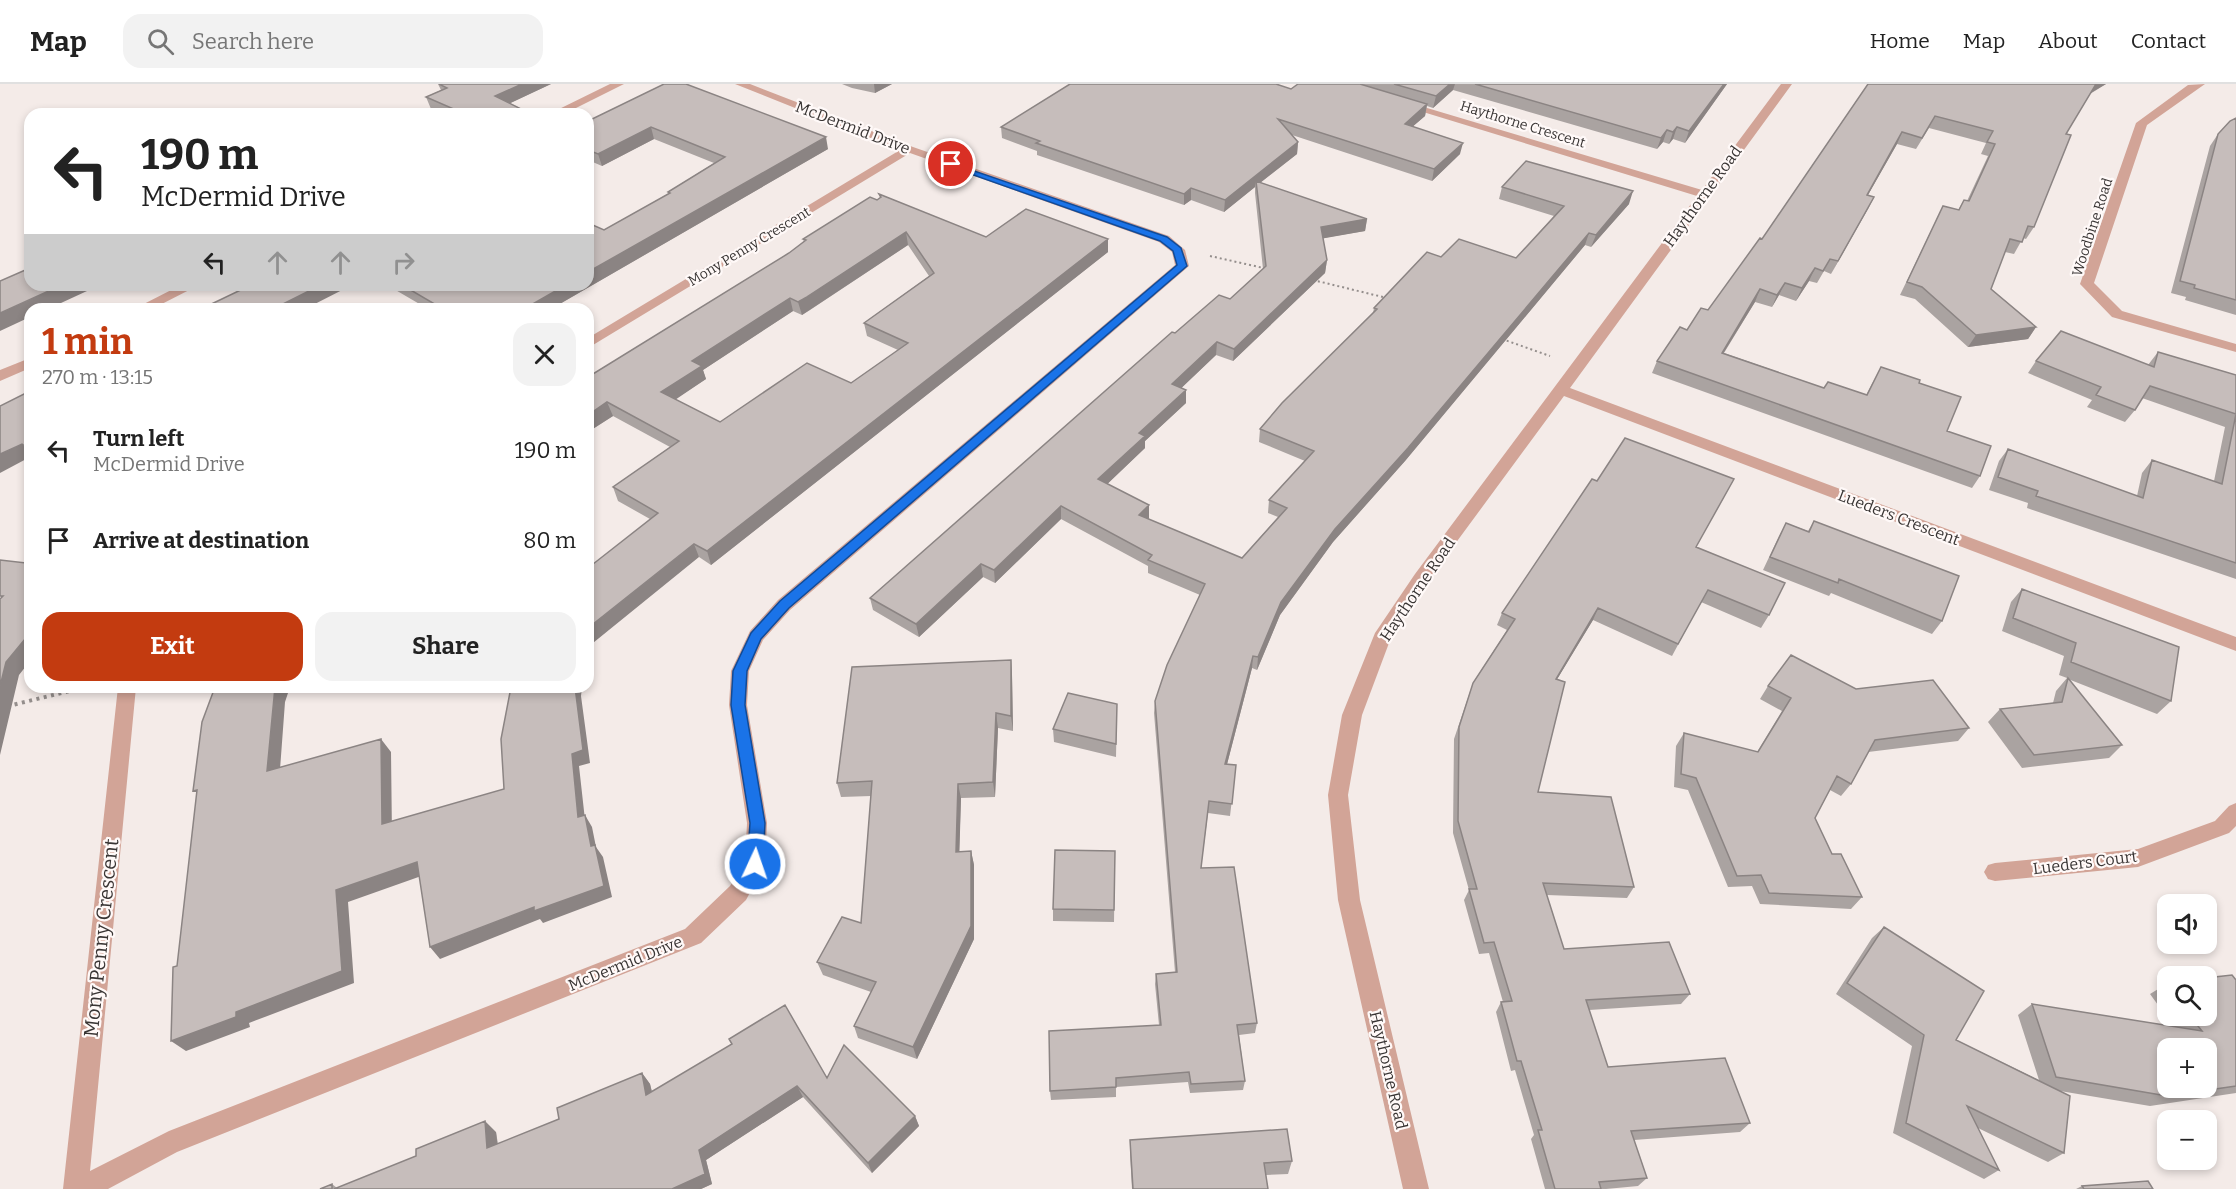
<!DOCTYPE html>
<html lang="en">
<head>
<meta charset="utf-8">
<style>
	:root { --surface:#fff; --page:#f2f2f2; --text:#222; --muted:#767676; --line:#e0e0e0; --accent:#c33b10 }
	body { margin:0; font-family:Bitter,serif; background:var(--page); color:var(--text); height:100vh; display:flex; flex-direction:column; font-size:22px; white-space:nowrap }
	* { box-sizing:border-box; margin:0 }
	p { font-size:20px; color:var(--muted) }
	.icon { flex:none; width:33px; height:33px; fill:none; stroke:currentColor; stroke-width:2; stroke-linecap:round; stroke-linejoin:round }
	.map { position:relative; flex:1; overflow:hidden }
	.sheet { position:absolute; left:24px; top:219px; width:570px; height:390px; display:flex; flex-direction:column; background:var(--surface); border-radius:18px; box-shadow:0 3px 9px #0003 }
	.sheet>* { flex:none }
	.top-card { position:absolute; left:24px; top:24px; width:570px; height:183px; border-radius:18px; box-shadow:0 3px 9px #0003; background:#fff; color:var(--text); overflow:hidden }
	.controls { position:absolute; left:2157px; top:810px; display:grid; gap:12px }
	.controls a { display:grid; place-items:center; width:60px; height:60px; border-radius:12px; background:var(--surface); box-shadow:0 3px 9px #0003; font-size:30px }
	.pin { position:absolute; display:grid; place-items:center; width:51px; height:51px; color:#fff; margin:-26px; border:3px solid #fff; border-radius:50%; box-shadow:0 2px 6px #0007 }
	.me { position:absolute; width:66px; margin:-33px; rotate:3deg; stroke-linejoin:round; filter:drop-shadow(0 0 4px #0008) }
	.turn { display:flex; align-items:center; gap:21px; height:126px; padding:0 18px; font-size:27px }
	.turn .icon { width:78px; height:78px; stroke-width:2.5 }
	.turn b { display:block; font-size:42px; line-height:51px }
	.lanes { display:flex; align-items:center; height:57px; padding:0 18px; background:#0003; justify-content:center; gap:30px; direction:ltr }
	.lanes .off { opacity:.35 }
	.round { display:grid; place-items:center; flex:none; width:63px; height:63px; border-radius:18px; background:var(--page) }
	.head { display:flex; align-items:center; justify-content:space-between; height:102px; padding:0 18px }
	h1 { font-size:36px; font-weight:700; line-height:45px; color:var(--accent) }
	.button { display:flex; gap:12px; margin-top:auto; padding:12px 18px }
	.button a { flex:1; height:69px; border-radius:18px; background:var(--accent); color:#fff; font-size:24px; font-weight:700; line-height:69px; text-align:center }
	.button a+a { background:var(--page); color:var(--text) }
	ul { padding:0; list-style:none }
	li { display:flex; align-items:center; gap:18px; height:90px; padding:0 18px }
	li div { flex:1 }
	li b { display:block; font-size:22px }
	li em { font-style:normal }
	header { display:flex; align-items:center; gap:36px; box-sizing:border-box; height:84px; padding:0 30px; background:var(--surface); border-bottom:2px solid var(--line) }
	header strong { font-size:28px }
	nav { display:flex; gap:33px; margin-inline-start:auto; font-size:21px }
	.search { width:420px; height:54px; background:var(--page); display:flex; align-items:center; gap:15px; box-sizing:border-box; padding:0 21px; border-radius:18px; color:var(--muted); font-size:22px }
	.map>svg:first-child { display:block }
</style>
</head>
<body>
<header>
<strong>Map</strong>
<div class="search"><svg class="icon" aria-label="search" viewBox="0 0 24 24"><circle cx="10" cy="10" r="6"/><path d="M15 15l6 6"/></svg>Search here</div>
<nav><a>Home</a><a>Map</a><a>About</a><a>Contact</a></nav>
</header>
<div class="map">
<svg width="2236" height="1105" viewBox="0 0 2236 1105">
	<rect width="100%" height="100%" fill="#f4ebe8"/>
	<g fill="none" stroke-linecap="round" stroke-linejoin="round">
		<path stroke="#948e8c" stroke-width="2" stroke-dasharray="2 3" stroke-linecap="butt" d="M1210,172L1268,185
			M1313,196L1387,214
			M1502,255L1550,272"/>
		<path stroke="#948e8c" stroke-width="4" stroke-dasharray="3 4.5" stroke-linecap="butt" d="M0,624L86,603"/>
		<path fill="#d2a497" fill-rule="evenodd" d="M610,0H624L564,30H549Z
			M735,0H750L913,63L1169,152L1185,166L1189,182L790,526L763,556L749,587L747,621L767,739L765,780L746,816L701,859L177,1068L108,1105H63L118,603H136L90,1087L169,1047L685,845L730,802L745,779L747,739L729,621L731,587L750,547L778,516L1175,181L1172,168L1159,158L910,69L588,264V254L900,66Z
			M1781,0H1792L1570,304L2236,553V567L1564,312L1427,498L1392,551L1362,631L1348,711L1360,816L1429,1105H1403L1338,816L1328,711L1342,631L1375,549L1415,490L1697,112L1397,20L1407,18L1702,106Z
			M2205,0L2147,41L2094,199L2122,227L2236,260V268L2112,233L2080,200L2136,39L2188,1Z
			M181,201H199L152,225H134Z
			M30,274V284L0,297V286Z
			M2236,719V742L2229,749L2138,783L1995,797L1988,795L1984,788L1988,781L1995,779L2138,765L2215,737L2229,722Z"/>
	</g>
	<path fill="#aaa3a1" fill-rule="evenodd" d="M438,0H551L510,19L531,30H443L431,25L426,13L441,6Z
		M664,0L828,65L551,225H428L387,201H588L604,146L668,110V108L714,79L654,55L602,82L588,76V37Z
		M842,0H892L875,9L852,4Z
		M1298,0H1727L1685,59L1673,55L1669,60L1663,58L1657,65L1453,6L1433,24L1427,22L1425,32L1413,42L1460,70L1432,97L1292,51L1298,58L1297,70L1260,99L1367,135L1365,147L1323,154L1327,176L1325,189L1233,277L1216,271L1181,304L1186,306V319L1145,357V364L1107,400L1149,434L1148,435L1242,474L1278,433L1268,429L1269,416L1305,377L1259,358L1260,345L1373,229L1374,224L1441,173L1516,174L1554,132L1499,115L1502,103L1629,120L1591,163L1585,161L1405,377L1333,458L1280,531L1257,586L1252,584L1227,680L1236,681L1230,732L1208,729L1201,784L1257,939L1255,949L1239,951L1245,997L1243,1006L1190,1009L1188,998L1116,1003V1013L1051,1016L1050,1007L1159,941L1155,900L1156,890L1175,888L1154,629L1155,617L1200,511L1148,489V482L1061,435L995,499L983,493L919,553L873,526L870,514L1175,249L1230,215L1263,185L1255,109V103L1224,128L1191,116L1184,121L1037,71V67L1002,54L1001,43L1291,5Z
		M1868,0H2106L2090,10L2066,50L2034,143L2026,155L2023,154L2014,170L2005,168L1991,205L2036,243L2028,255L1968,263L1915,215L1900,211L1943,122L1958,126L1964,116L1967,117L1988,72L1981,70L1986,59L1929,44L1916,65L1897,60L1868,111L1874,113L1831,190L1824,187L1817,199L1809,197L1796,217L1779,211L1772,223L1755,218L1724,269L1824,304L1866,311L1881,283L1919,299L1947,347L1980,392L1972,404L1652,289L1657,277L1687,246L1708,226L1762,155Z
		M2236,34V231L2185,216L2186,213L2171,209L2210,62L2218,50Z
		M879,110L986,153L1108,155V168L711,481L699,473L650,435L618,417L613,403L670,363L613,332L588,348V293L789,169L804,158L803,155L877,116L880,114ZM908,161L929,192L864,239L867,252L898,266L851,299L720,338L675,315L706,295L703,286L793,227L802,231L810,226Z
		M2158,268L2236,291V495L2027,424L2028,419L1989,406L1999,377L2008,365L2137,412L2142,389L2152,376L2214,397L2225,343L2142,314L2135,326L2125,338L2087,323L2092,316L2028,289L2036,277L2148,281Z
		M1734,395L1696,463L1769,531L1761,544L1701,518L1672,572L1593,536L1557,595L1538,708L1634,803L1627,814L1547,811L1564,865L1690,910L1681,920L1589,926L1608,983L1750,1039L1740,1048L1634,1056L1647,1094L1638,1102L1606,1105H1545L1531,1055L1534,1051L1515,986L1511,987L1496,928L1501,918H1503L1489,869L1479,870L1464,816L1469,806L1453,749L1454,655L1473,599L1507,546L1497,541L1502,529L1597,397Z
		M1814,437L1942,537L1932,550L1831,509L1829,512L1763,486L1779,452L1786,439L1808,447Z
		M2022,505L2171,617L2157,630L2068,595L2122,661L2109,674L2022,684L1988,638L2000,625L2053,619L2056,607L2067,594L2059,591L2064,572L2002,547L2011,518Z
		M1011,576L1012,591L1013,647L998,644L995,713L961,714L959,768L971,767L974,781V855L917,975L858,954L854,942L871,908L823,891L817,878L861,839L871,712L841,713L837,699Z
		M1768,602L1856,605L1969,644L1958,657L1868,668L1851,700L1841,712L1830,706L1815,734L1832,770L1862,813L1851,825L1760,820L1752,802L1728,803L1688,706L1674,703L1676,662L1684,649L1757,668L1782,627L1760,615Z
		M1117,620L1116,673L1054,658L1053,645Z
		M1115,767L1114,838L1053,837V825Z
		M1884,843L1956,956L2039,996L2018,931L2032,920L2174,943L2150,910L2168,899V932H2206L2236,896V1009L2150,1022L2060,1007L2064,1069L2048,1078L1978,1044L1999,1086L1984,1095L1893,1049L1912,962L1836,910L1872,854Z
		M642,989L650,1000L652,1008L827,994L915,1032L919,1042L872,1089L803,1013L706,1076L712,1100L701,1105H320L332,1100L337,1104L496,1048L498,1060L559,1035Z
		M1130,1056L1292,1077L1288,1090L1266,1091L1268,1105H1132L1130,1069Z
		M2082,1102L2153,1105H2076Z"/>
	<path fill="#8b8483" d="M522,0H551L500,24L495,12Z
		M874,0H892L875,9Z
		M1450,0H1455L1453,6L1433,24L1436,12Z
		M1724,0H1727L1685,59L1689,47Z
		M2096,0H2106L2089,10Z
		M1427,20L1425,32L1403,51L1405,40Z
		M651,43L654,55L602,82L598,70Z
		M1677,43L1673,55L1669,60L1673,48Z
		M1667,46L1663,58L1657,65L1661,54Z
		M1902,48L1897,60L1861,123L1867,111Z
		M826,53L828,65L551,225H524L566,201H588V188Z
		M1298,58L1297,70L1256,102V97L1255,103L1224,128L1225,116Z
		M1463,59L1460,70L1432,97L1434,85Z
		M1191,104V116L1184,121V110Z
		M1633,107L1629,120L1591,163L1596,151Z
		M1874,113L1868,125L1831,190L1838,177Z
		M1367,135L1365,147L1320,155L1321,143Z
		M906,148L908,161L802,231L798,218Z
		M1589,149L1585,161L1405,377L1333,458L1280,531L1257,586L1258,573L1281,518L1335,445Z
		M1108,155V168L711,481L707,467Z
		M1327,176L1325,189L1233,277L1234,265Z
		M1815,184L1809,197L1796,217L1802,204Z
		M1785,199L1779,211L1772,223L1777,211Z
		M62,201H100L48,225H30V233L0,247V229Z
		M321,201H352L305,225H273Z
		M1760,205L1755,218L1716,281L1722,269Z
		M790,214L793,227L703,286L706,295L666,322L661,308L692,277Z
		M2036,243L2028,255L1968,263L1976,251Z
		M1217,258L1216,271L1172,313V300Z
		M1186,306V319L1145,357V364L1099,408L1098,395L1139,349Z
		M607,318L613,332L588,348V331Z
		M22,360L30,369V373L0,389V370Z
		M1149,421V434L1139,444V431Z
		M1061,422V435L995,499L994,486Z
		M694,460L699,473L588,563V544Z
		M981,480L983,493L919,553L916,540Z
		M1598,524L1593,536L1550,607L1556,595Z
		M30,549V577L19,591L0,671V602L6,578Z
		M1253,572L1252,584L1224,692L1225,680Z
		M1011,576L1012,591L1013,647L1011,632Z
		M275,603H290L285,618L279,699L267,687Z
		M575,603H582L581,612L590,679L579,682L586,745L578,733L572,670Z
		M996,629L998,644L995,713L993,698Z
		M381,655L391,668L392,753L382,740Z
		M958,700L961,714L959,782L956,768Z
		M585,731L592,743L596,763L603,773L612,813L543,839L540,835L440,875L430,863L534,823L591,762Z
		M971,767L974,781V855L917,975L913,963Z
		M417,778L427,790L348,818L354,899L249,939L250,943L186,967L171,957L236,928L336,806Z
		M642,989L650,1000L655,1021L646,1011Z
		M797,1002L803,1013L706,1076L712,1100L701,1105H672L699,1066Z
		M915,1032L919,1042L872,1089L868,1079Z
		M485,1037L496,1048L499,1074L487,1064Z"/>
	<path fill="#c6bdbb" stroke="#8b8483" stroke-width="1.5" fill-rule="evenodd" d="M439,0H522L495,12L531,30H465L426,13L447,4Z
		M664,0H686L826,53L588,188V139L604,146L670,109L668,108L725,73L651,43L598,70L588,66V37Z
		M1070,0H1276L1291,5L1298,0H1360L1427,20L1405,40L1463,59L1434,85L1278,35L1298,58L1225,116L1191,104L1184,110L1036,59L1040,57L1001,43Z
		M1394,0H1450L1436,12Z
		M1475,0H1724L1689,47L1677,43L1673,48L1667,46L1661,54Z
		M1868,0H2096L2066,50L2071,51L2034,143L2028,142L2022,158L2010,155L1991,205L2036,243L1976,251L1922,203L1907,198L1943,122L1959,126L1964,116L1969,117L1995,60L1987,58L1993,47L1935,32L1922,54L1902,48L1867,111L1874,113L1838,177L1830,175L1823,187L1815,184L1802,204L1785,199L1777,211L1760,205L1722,269L1824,304L1828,298L1867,311L1881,283L1920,296L1919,299L1961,313L1947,347L1991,362L1980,392L1657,277L1680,243L1687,246L1701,224L1708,226L1760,154L1762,155Z
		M2236,34V216L2194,204L2195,201L2180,197L2218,50L2230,37Z
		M1526,77L1633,107L1596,151L1589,149L1408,364L1335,445L1281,518L1258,573L1253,572L1225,680L1236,681L1232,720L1209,717L1201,784L1234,783L1257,939L1237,941L1245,997L1191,1000L1189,988L1116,994V1003L1050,1007L1049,947L1161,941L1156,890L1177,888L1155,617L1167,581L1205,500L1148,476L1152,471L1061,422L994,486L981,480L916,540L870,514L1172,248L1175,249L1219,211L1230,215L1266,182L1256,97L1367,135L1321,143L1327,176L1234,265L1217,258L1172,300L1186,306L1139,349L1145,352L1098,395L1149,421L1139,431L1242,474L1287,424L1269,416L1314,367L1260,345L1282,319L1377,225L1374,224L1427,168L1441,173L1459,155L1516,174L1564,122L1502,103Z
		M879,110L986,153L1026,125L1108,155L707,467L694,460L588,544V484L658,429L613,403L679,357L607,318L588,331V293L789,169L806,156L803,155L870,113L877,116L881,113ZM906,148L934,189L864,239L908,259L851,299L807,279L720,338L661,308L702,282L692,277L790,214L798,218L807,213Z
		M30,184V201H62L0,229V197Z
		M251,201H321L273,225H201Z
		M402,201H566L524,225H443Z
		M2061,247L2154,283L2158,268L2236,291V330L2150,302L2135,326L2096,311L2101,303L2036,277Z
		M30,307V366L22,360L0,370V322Z
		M2236,330V479L2036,412L2038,407L1998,393L2008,365L2143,414L2152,376L2222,400Z
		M1625,354L1734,395L1696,463L1785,499L1769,531L1708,506L1678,560L1598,524L1556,595L1565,598L1538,708L1611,713L1634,803L1543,799L1564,865L1669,858L1690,910L1586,916L1608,983L1725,974L1750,1039L1631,1047L1647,1094L1599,1098L1601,1105H1555L1538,1046H1542L1521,977H1517L1501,918L1512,917L1494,858L1484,859L1469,805H1477L1458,737L1459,643L1473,599L1515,535L1502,529L1592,395L1597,397Z
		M1814,437L1959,492L1942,537L1839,495L1838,499L1770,473L1786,439L1809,448Z
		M30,475V549L6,578L0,602V515L3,512H0V476L26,479Z
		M2022,505L2179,563L2171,617L2071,578L2076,559L2013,534Z
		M1791,571L1856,605L1933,596L1969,644L1875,656L1851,700L1837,692L1815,734L1832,770H1841L1862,813L1769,809L1761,791L1737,792L1696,694L1681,690L1684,649L1758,668L1791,614L1768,602Z
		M1011,576V632L996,629L993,698L958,700L956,768L971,767V842L913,963L854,942L876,898L817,878L842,833L861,839L872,697L837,699L852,583Z
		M2068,594L2122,661L2034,671L2000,625L2062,618Z
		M215,603H275L267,687L381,655L382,740L504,705L501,655L511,603H575L583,666L572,670L578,733L585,731L591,762L595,761L604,802L534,827V823L430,863L417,778L336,806L342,887L236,928V933L171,957L173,883L177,882L197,706L193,707L202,638Z
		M1068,609L1117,620L1116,660L1053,645Z
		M1055,766L1115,767L1114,826L1053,825Z
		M1884,843L1984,907L1956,956L2070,1012L2064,1069L1967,1022L1999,1086L1906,1039L1924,951L1847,899Z
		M2232,891L2236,896V1002L2167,1012L2056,993L2032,920L2202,947L2190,932H2206V894ZM2168,964H2206V1004H2168Z
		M785,921L827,994L844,961L915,1032L868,1079L797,1002L699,1066L705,1090L672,1105H334L416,1072V1065L485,1037L487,1064L559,1035L557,1024L642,989L646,1011L732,960L729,955Z
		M1287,1045L1292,1077L1264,1079L1268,1105H1133L1130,1056Z
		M2148,1097L2153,1105H2084L2082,1102Z
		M332,1100V1105H320Z"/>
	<path fill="#1a73e8" stroke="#114b97" stroke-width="1.5" d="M948,78L1167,153L1181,164L1187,182L789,524L761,555L747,587L745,621L765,739L763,780L761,785H750L747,780L750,739L731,621L733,587L751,549L780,517L1177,181L1173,167L1160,157L948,82Z"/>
	<g text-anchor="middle" stroke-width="4.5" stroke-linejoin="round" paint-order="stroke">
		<g font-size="14" fill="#393534" stroke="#fff9f8">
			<text transform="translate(1523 40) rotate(17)" y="5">Haythorne Crescent</text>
			<text transform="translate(2092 143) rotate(-72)" y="5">Woodbine Road</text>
			<text transform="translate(749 162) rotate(-31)" y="5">Mony Penny Crescent</text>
		</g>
		<g font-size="16" fill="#393534" stroke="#fff9f8">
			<text transform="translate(853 43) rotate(21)" y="6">McDermid Drive</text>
			<text transform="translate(1702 112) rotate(-54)" y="6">Haythorne Road</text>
			<text transform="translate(1899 433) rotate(21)" y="6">Lueders Crescent</text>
			<text transform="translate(1417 505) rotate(-56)" y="6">Haythorne Road</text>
			<text transform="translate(2085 778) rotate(-7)" y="6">Lueders Court</text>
			<text transform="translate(625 879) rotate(-22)" y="6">McDermid Drive</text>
			<text transform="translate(1389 986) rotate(77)" y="6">Haythorne Road</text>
		</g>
		<g font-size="20" fill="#393534" stroke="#fff9f8">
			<text transform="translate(101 854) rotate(-84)" y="7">Mony Penny Crescent</text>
		</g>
	</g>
</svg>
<div class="controls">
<a><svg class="icon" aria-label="sound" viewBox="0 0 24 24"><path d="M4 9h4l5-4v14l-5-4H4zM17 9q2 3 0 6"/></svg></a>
<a><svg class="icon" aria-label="search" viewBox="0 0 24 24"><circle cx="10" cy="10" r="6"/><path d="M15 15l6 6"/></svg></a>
<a>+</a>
<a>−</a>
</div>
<div class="pin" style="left:951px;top:80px;background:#d93025"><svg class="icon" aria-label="arrive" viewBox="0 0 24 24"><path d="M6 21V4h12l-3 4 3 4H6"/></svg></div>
<svg class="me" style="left:755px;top:780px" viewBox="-20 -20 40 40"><circle r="17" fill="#1a73e8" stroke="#fff" stroke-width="3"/><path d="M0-11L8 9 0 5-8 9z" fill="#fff"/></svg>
<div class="top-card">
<div class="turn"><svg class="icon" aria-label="left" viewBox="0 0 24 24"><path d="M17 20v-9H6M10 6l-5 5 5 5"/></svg><div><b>190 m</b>McDermid Drive</div></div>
<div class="lanes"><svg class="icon" aria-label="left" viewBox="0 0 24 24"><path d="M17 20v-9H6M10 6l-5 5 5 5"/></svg><svg class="icon off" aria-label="ahead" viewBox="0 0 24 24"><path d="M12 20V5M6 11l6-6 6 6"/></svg><svg class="icon off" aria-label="ahead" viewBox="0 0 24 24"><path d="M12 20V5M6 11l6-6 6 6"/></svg><svg class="icon off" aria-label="right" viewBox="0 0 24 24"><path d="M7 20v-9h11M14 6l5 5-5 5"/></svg></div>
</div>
<section class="sheet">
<div class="head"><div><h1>1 min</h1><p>270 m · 13:15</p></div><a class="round"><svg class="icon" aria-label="close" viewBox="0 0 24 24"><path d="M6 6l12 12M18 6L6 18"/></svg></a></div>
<ul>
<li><svg class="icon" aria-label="left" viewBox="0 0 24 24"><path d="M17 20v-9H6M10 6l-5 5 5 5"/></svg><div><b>Turn left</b><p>McDermid Drive</p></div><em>190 m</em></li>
<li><svg class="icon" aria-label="arrive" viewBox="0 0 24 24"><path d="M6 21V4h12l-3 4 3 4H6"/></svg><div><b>Arrive at destination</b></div><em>80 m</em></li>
</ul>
<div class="button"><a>Exit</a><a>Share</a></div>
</section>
</div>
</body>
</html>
